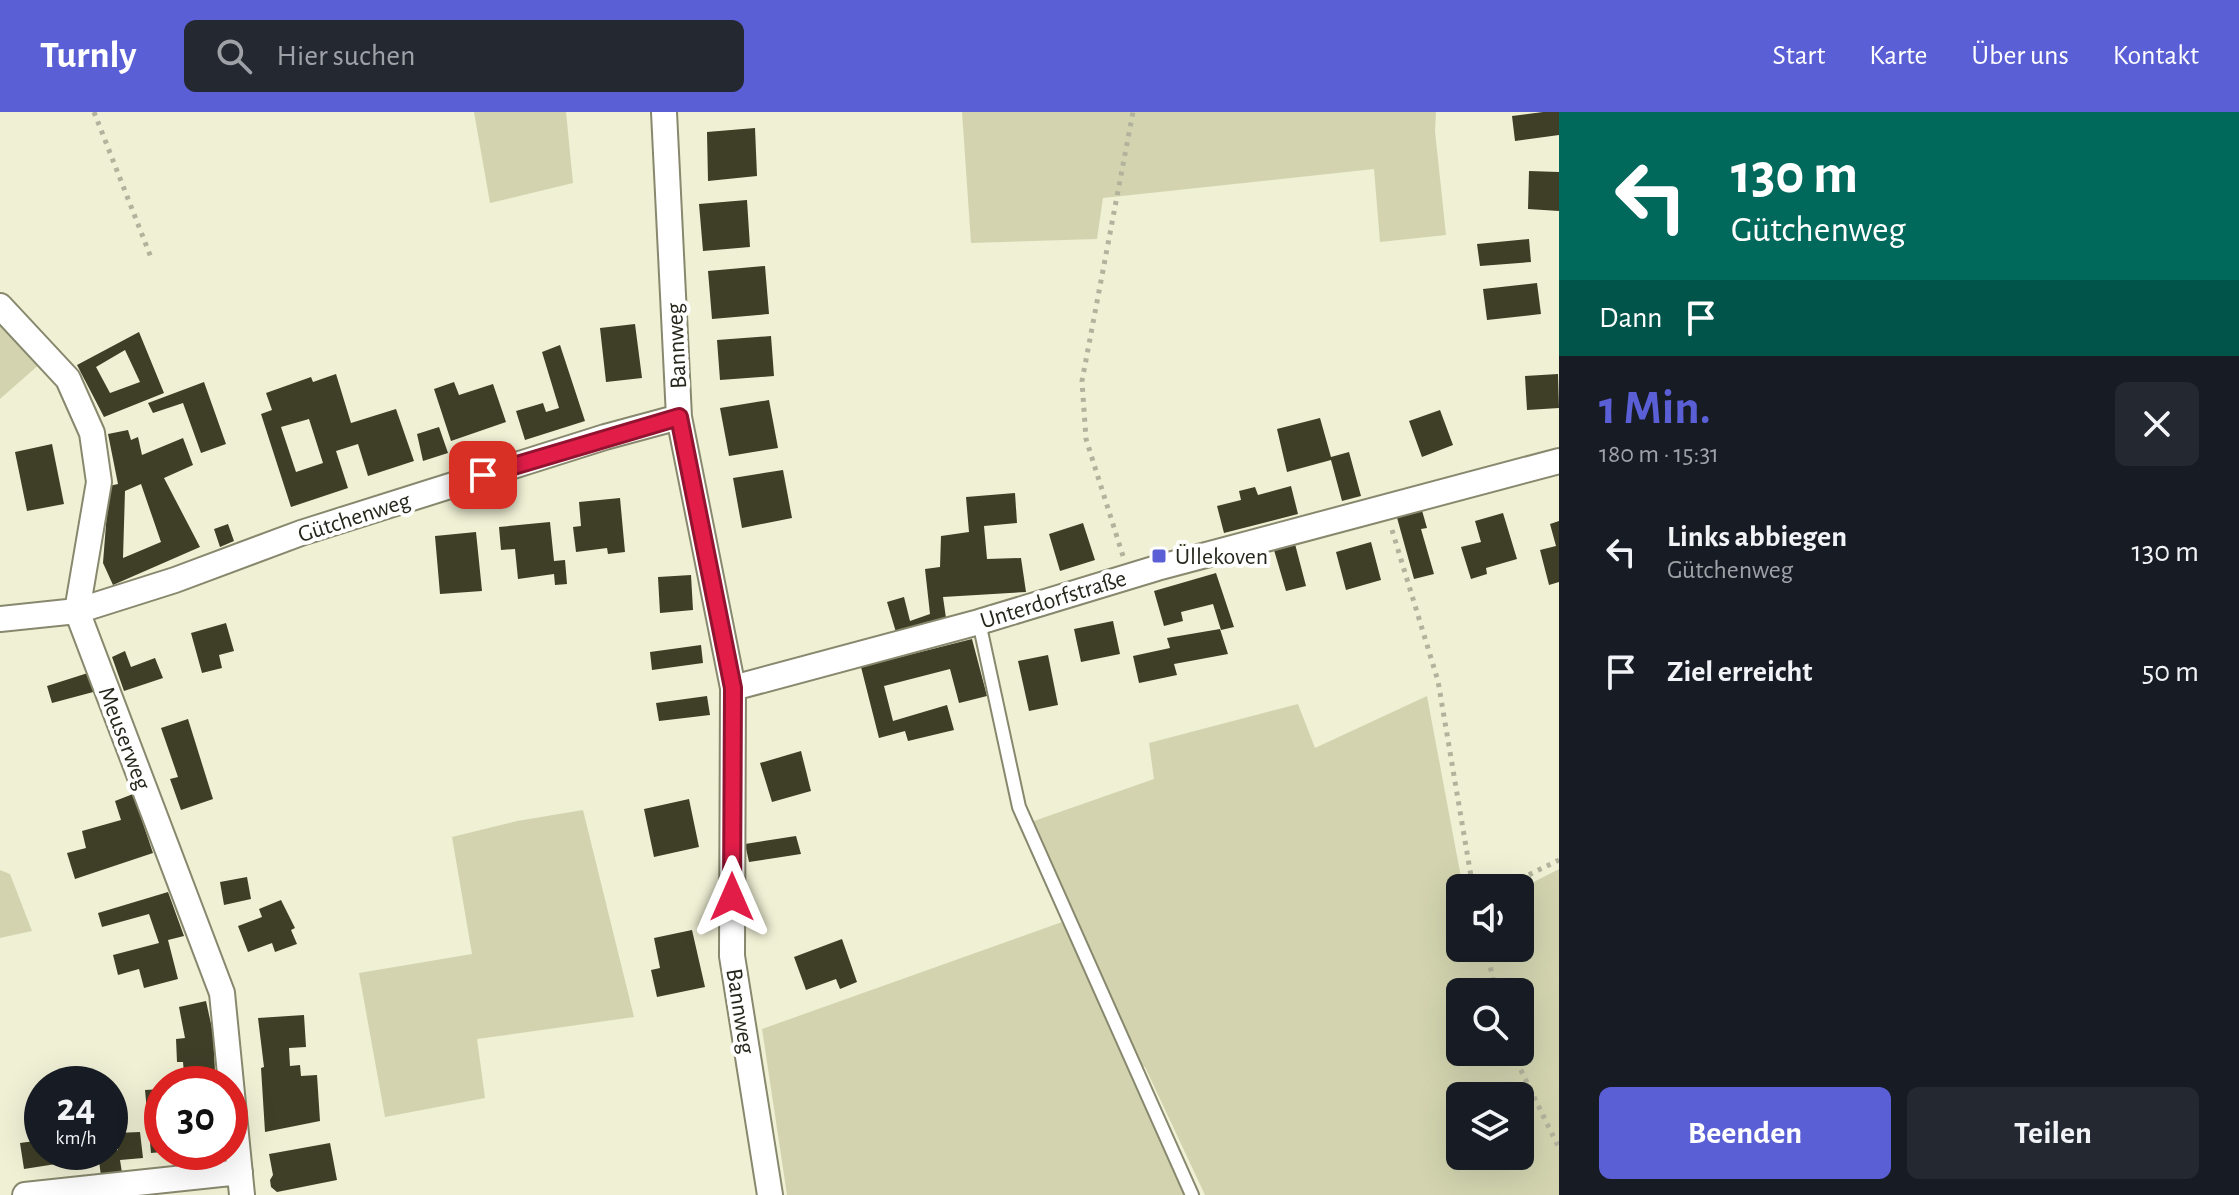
<!DOCTYPE html>
<html lang="de">
<head>
<meta charset="utf-8">
<style>
	:root { --surface:#171b24; --page:#242831; --text:#f1f3f6; --muted:#9ea1a6; --accent:#5a5fd6 }
	body { margin:0; font-family:"Alegreya Sans",sans-serif; background:var(--page); color:var(--text); height:100vh; display:flex; flex-direction:column; font-size:30px; white-space:nowrap }
	* { box-sizing:border-box; margin:0 }
	p { font-size:26px; color:var(--muted) }
	.icon { flex:none; width:44px; height:44px; fill:none; stroke:currentColor; stroke-width:2; stroke-linecap:round; stroke-linejoin:round }
	.map { position:relative; flex:1; overflow:hidden }
	.sheet { display:flex; flex-direction:column; background:var(--surface); width:680px }
	.sheet>* { flex:none }
	.hud { background:#00695c; color:#fff; overflow:hidden }
	.tools { position:absolute; left:1446px; top:762px; display:grid; gap:16px }
	.tools a { display:grid; place-items:center; width:88px; height:88px; border-radius:12px; background:var(--surface); box-shadow:0 8px 32px #0002; font-size:40px }
	.speed { position:absolute; left:24px; top:954px; display:flex; gap:16px; font-size:40px; font-weight:700; text-align:center }
	.speed>* { display:grid; place-content:center; width:104px; height:104px; border-radius:50%; background:var(--surface); box-shadow:0 8px 32px #0002; line-height:1 }
	.speed small { font-size:20px; font-weight:400 }
	.speed .limit { border:12px solid #d22; background:#fff; color:#111 }
	.pin { position:absolute; display:grid; place-items:center; width:68px; height:68px; color:#fff; margin:-34px; border-radius:16px; box-shadow:0 4px 12px #0006 }
	.me { position:absolute; width:88px; margin:-44px; rotate:0deg; stroke-linejoin:round; filter:drop-shadow(0 0 6px #0008) }
	.turn { display:flex; align-items:center; gap:28px; height:168px; padding:0 40px; font-size:36px }
	.turn .icon { width:104px; height:104px; stroke-width:2.5 }
	.turn b { display:block; font-size:56px; line-height:68px }
	.then { display:flex; align-items:center; height:76px; padding:0 40px; background:#0003; gap:16px; font-size:30px }
	.round { display:grid; place-items:center; flex:none; width:84px; height:84px; border-radius:12px; background:var(--page) }
	.summary { display:flex; align-items:center; justify-content:space-between; height:136px; padding:0 40px }
	h1 { font-size:48px; font-weight:700; line-height:60px; color:var(--accent) }
	.button { display:flex; gap:16px; margin-top:auto; padding:16px 40px }
	.button a { flex:1; height:92px; border-radius:12px; background:var(--accent); color:#fff; font-size:32px; font-weight:700; line-height:92px; text-align:center }
	.button a+a { background:var(--page); color:var(--text) }
	ul { padding:0; list-style:none }
	li { display:flex; align-items:center; gap:24px; height:120px; padding:0 40px }
	li div { flex:1 }
	li b { display:block; font-size:30px }
	li em { font-style:normal }
	header { display:flex; align-items:center; gap:48px; box-sizing:border-box; height:112px; padding:0 40px; background:var(--accent); color:#fff }
	header strong { font-size:38px }
	nav { display:flex; gap:44px; margin-inline-start:auto; font-size:28px }
	.search { width:560px; height:72px; background:var(--page); display:flex; align-items:center; gap:20px; box-sizing:border-box; padding:0 28px; border-radius:12px; color:var(--muted); font-size:30px }
	main { display:flex; flex:1; min-height:0 }
	.map>svg:first-child { display:block }
</style>
</head>
<body>
<header>
<strong>Turnly</strong>
<div class="search"><svg class="icon" aria-label="search" viewBox="0 0 24 24"><circle cx="10" cy="10" r="6"/><path d="M15 15l6 6"/></svg>Hier suchen</div>
<nav><a>Start</a><a>Karte</a><a>Über uns</a><a>Kontakt</a></nav>
</header>
<main>
<div class="map">
<svg width="1559" height="1083" viewBox="0 0 1559 1083">
	<rect width="100%" height="100%" fill="#eff0d4"/>
	<path fill="#d3d4af" fill-rule="evenodd" d="M474,0H566L573,71L490,91Z
		M962,0H1436L1435,19L1446,123L1380,130L1374,57L1103,86L1097,127L971,131Z
		M0,206L42,250L0,287Z
		M1427,584L1463,776H1460V836H1520V777L1559,757V1083H1205L1145,955L1132,952L1188,1083H787L762,917L1076,805L1031,710L1154,667L1149,631L1298,592L1315,636ZM1460,880H1520V940H1460ZM1460,984H1520V1044H1460Z
		M583,698L634,905L477,927L485,986L385,1005L359,861L472,842L452,725L517,709Z
		M0,758L10,762L32,819L0,826Z"/>
	<path fill="#3f3f28" fill-rule="evenodd" d="M1543,0H1559V23L1515,29L1512,4Z
		M755,16L757,64L708,69L707,20Z
		M1529,59L1559,60V99L1528,97Z
		M747,88L750,135L703,139L699,92Z
		M1529,127L1531,150L1480,154L1477,132Z
		M765,154L769,202L712,207L708,159Z
		M1537,171L1541,202L1487,208L1483,177Z
		M635,212L642,266L606,270L600,216Z
		M139,220L164,281L104,305L77,253ZM125,238L140,270L110,281L96,255Z
		M771,224L774,264L720,268L717,228Z
		M560,233L585,309L525,328L516,299L543,291L546,300L559,296L542,240Z
		M336,262L351,311L396,297L414,349L368,364L358,332L336,339L348,376L291,395L261,302L272,298L266,281L311,265L313,270ZM309,307L323,351L296,360L281,315Z
		M1558,262L1559,296L1527,298L1525,264Z
		M204,270L226,332L201,341L183,291L153,301L148,291Z
		M454,270L459,283L493,272L506,310L451,329L434,277Z
		M769,288L778,336L729,344L720,296Z
		M1440,298L1453,333L1422,345L1409,309Z
		M1320,306L1331,345L1349,340L1361,384L1342,389L1331,348L1287,360L1277,317Z
		M439,315L448,341L423,349L417,322Z
		M128,318L131,328L138,325L142,343L183,326L193,353L164,366L200,435L113,473L103,451L109,374L118,372L108,322ZM141,372L161,430L123,446L125,379Z
		M52,332L64,392L27,399L15,340Z
		M783,358L792,406L742,416L733,366Z
		M1291,374L1298,402L1224,421L1217,394L1241,388L1239,379L1255,375L1258,383Z
		M1015,381L1017,411L984,414L987,447L1021,446L1026,480L943,485L947,513L898,527L887,490L904,485L910,509L930,502L925,457L940,455L941,424L969,420L966,385Z
		M620,386L625,440L608,442L607,436L576,440L573,415L581,414L579,390Z
		M1421,395L1427,416L1421,417L1434,462L1414,467L1396,402Z
		M1503,401L1517,447L1486,456L1487,462L1471,467L1461,435L1481,430L1475,409Z
		M1559,409V470L1549,473L1540,438L1556,434L1550,412Z
		M550,410L554,449L565,448L567,472L555,473L554,462L518,467L515,437L501,438L499,415Z
		M1083,411L1095,448L1060,459L1049,422Z
		M228,412L234,429L220,435L214,417Z
		M476,420L482,479L440,482L435,424Z
		M1371,430L1381,468L1346,478L1336,440Z
		M1295,432L1306,474L1286,479L1274,438Z
		M1216,461L1234,515L1221,518L1213,492L1181,500L1183,509L1164,514L1154,479Z
		M691,463L693,498L660,501L658,465Z
		M1113,509L1120,542L1081,550L1074,517Z
		M226,511L234,539L219,543L222,556L202,561L191,521Z
		M1220,517L1228,542L1174,552L1177,563L1139,571L1133,544L1170,536L1167,526Z
		M972,527L987,584L959,591L950,557L884,574L893,609L947,593L954,618L908,629L905,619L879,626L861,555Z
		M701,533L703,551L652,558L650,540Z
		M125,539L131,555L155,546L163,566L124,579L112,545Z
		M1048,543L1058,593L1029,599L1018,549Z
		M91,560L97,579L52,591L47,574Z
		M707,584L710,603L659,609L656,591Z
		M188,607L213,687L181,698L170,667L178,665L161,616Z
		M801,639L811,679L772,690L760,651Z
		M133,682L153,741L75,767L67,741L86,736L82,719L121,708L115,689Z
		M689,687L699,735L654,745L644,697Z
		M796,724L801,742L749,750L745,732Z
		M247,765L251,787L224,793L220,770Z
		M168,780L184,824L168,828L178,867L144,876L139,857L118,863L113,843L159,831L149,802L102,815L98,801Z
		M281,788L295,816L291,818L297,832L275,840L272,831L248,840L238,814L262,805L259,797Z
		M692,818L705,875L657,885L651,858L660,856L654,826Z
		M842,827L857,870L840,877L836,867L806,878L794,845Z
		M206,889L213,921L215,959L184,961L183,950H177L176,927L185,926L179,895Z
		M304,903L306,935L289,936L290,954L300,953L301,964L317,963L320,1009L265,1020L261,956L264,955L258,906Z
		M162,977V1040L151,1041L145,978Z
		M140,1020L143,1046L120,1048L122,1061L101,1064L98,1041L118,1038L116,1021Z
		M42,1028V1040H73L75,1049L24,1057L20,1031Z
		M330,1031L337,1068L277,1080L271,1075L270,1068L273,1063L269,1042Z"/>
	<g fill="none" stroke-linecap="round" stroke-linejoin="round">
		<g stroke="#88886e" stroke-width="16">
			<path id="service" d="M979,510L1019,695L1192,1083"/>
		</g>
		<g stroke="#88886e" stroke-width="28">
			<path id="minor" d="M664,0L679,305L733,576L732,844L770,1083
				M0,194L68,267L92,321L99,370L77,499L222,881L242,1083
				M0,507L77,499L175,468L301,421L605,325L679,305
				M733,576L979,510L1157,456L1559,349
				M25,1083L240,1060"/>
		</g>
		<path stroke="#b3b39d" stroke-width="5" stroke-dasharray="4 6" stroke-linecap="butt" d="M94,0L152,148
			M1392,418L1438,569L1473,776
			M1123,444L1086,327L1082,269L1133,0
			M1502,776L1559,748
			M1486,836L1496,880
			M1512,940L1559,1036"/>
		<use href="#service" stroke="#fff" stroke-width="12"/>
		<use href="#minor" stroke="#fff" stroke-width="24"/>
	</g>
	<g fill="none" stroke-linecap="round" stroke-linejoin="round">
		<g stroke="#92132f" stroke-width="20">
			<path id="route" d="M483,363L679,305L733,576L732,785"/>
		</g>
		<use href="#route" stroke="#e11d48" stroke-width="14"/>
	</g>
	<rect fill="#5a5fd6" stroke="#fff" stroke-width="3" x="1151" y="436" width="16" height="16" rx="4"/>
	<g text-anchor="middle" stroke-width="8" stroke-linejoin="round" paint-order="stroke">
		<g font-size="24" fill="#27271d" stroke="#fff">
			<text transform="translate(676 234) rotate(-93)" y="8">Bannweg</text>
			<text transform="translate(354 405) rotate(-18)" y="8">Gütchenweg</text>
			<text transform="translate(1053 487) rotate(-17)" y="8">Unterdorfstraße</text>
			<text transform="translate(125 626) rotate(69)" y="8">Meuserweg</text>
			<text transform="translate(741 899) rotate(81)" y="8">Bannweg</text>
		</g>
		<g font-size="24" fill="#27271d" stroke="#fff" text-anchor="start">
			<text x="1175" y="452">Üllekoven</text>
		</g>
	</g>
</svg>
<div class="tools">
<a><svg class="icon" aria-label="sound" viewBox="0 0 24 24"><path d="M4 9h4l5-4v14l-5-4H4zM17 9q2 3 0 6"/></svg></a>
<a><svg class="icon" aria-label="search" viewBox="0 0 24 24"><circle cx="10" cy="10" r="6"/><path d="M15 15l6 6"/></svg></a>
<a><svg class="icon" aria-label="layers" viewBox="0 0 24 24"><path d="M12 4l9 5-9 5-9-5zM3 14l9 5 9-5"/></svg></a>
</div>
<div class="speed"><div>24<small>km/h</small></div><div class="limit">30</div></div>
<div class="pin" style="left:483px;top:363px;background:#d93025"><svg class="icon" aria-label="arrive" viewBox="0 0 24 24"><path d="M6 21V4h12l-3 4 3 4H6"/></svg></div>
<svg class="me" style="left:732px;top:785px" viewBox="-20 -20 40 40"><path d="M0-17L14 15 0 8-14 15z" fill="#e11d48" stroke="#fff" stroke-width="4"/></svg>
</div>
<section class="sheet">
<div class="hud">
<div class="turn"><svg class="icon" aria-label="left" viewBox="0 0 24 24"><path d="M17 20v-9H6M10 6l-5 5 5 5"/></svg><div><b>130 m</b>Gütchenweg</div></div>
<div class="then">Dann<svg class="icon" aria-label="arrive" viewBox="0 0 24 24"><path d="M6 21V4h12l-3 4 3 4H6"/></svg></div>
</div>
<div class="summary"><div><h1>1 Min.</h1><p>180 m · 15:31</p></div><a class="round"><svg class="icon" aria-label="close" viewBox="0 0 24 24"><path d="M6 6l12 12M18 6L6 18"/></svg></a></div>
<ul>
<li><svg class="icon" aria-label="left" viewBox="0 0 24 24"><path d="M17 20v-9H6M10 6l-5 5 5 5"/></svg><div><b>Links abbiegen</b><p>Gütchenweg</p></div><em>130 m</em></li>
<li><svg class="icon" aria-label="arrive" viewBox="0 0 24 24"><path d="M6 21V4h12l-3 4 3 4H6"/></svg><div><b>Ziel erreicht</b></div><em>50 m</em></li>
</ul>
<div class="button"><a>Beenden</a><a>Teilen</a></div>
</section>
</main>
</body>
</html>
